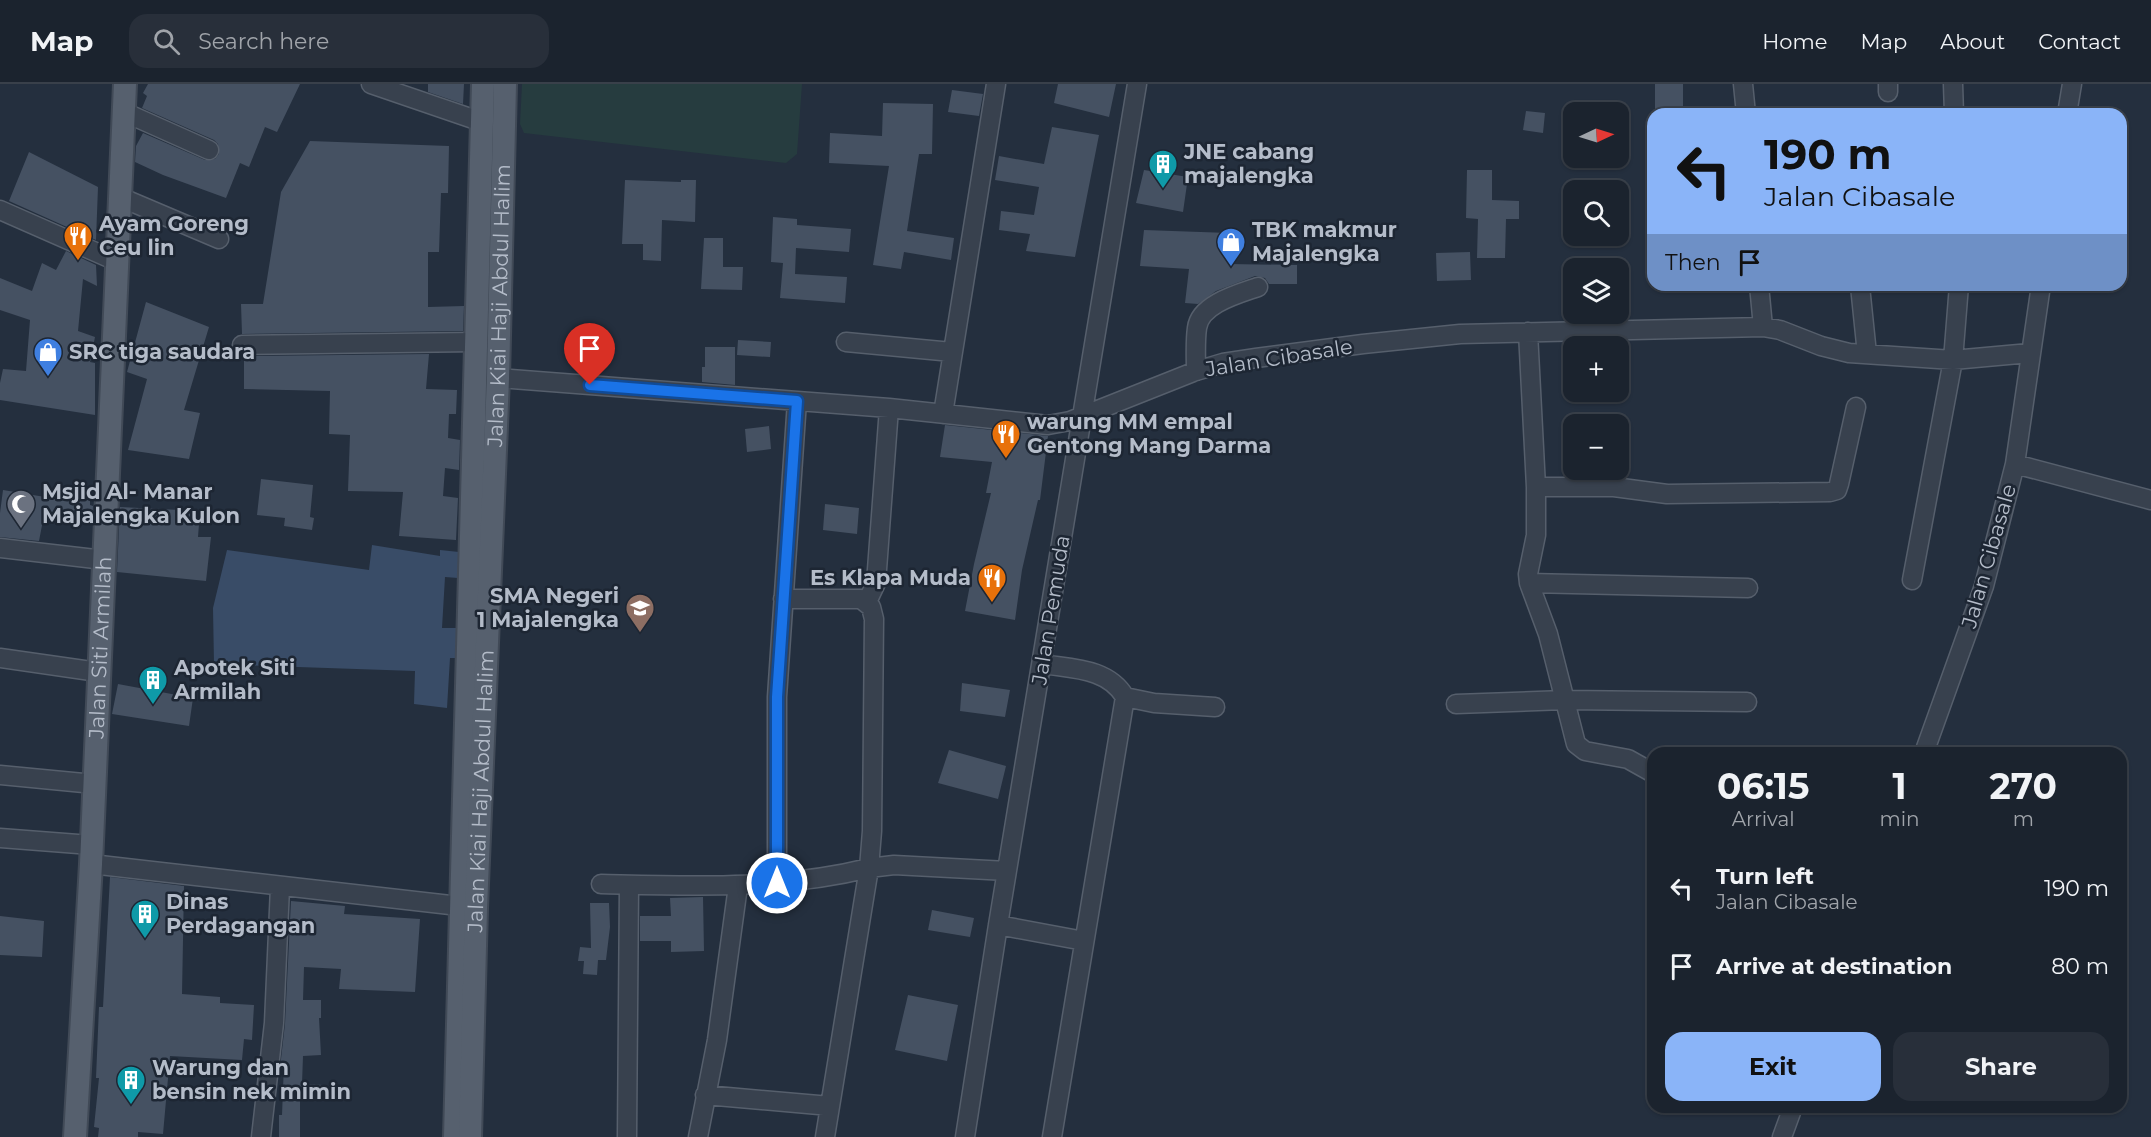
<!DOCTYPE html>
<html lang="en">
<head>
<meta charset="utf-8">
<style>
	:root { --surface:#1b232e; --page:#282f3a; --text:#f1f3f6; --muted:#a0a4aa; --line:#39404a; --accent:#8ab4f8 }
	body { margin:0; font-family:Montserrat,sans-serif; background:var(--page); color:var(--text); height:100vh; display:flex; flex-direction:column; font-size:22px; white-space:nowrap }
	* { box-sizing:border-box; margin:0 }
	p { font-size:20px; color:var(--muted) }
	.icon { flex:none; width:33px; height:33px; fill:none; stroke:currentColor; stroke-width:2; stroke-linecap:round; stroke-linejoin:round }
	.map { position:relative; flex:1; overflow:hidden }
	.sheet { position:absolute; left:1647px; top:663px; width:480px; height:366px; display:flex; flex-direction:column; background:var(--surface); border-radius:18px; box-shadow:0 2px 4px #0004,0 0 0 2px var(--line) }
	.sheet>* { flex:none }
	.banner { position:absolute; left:1647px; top:24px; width:480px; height:183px; border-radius:18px; box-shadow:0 2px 4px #0004,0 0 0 2px var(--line); background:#8ab4f8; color:#111; overflow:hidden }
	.needle { width:39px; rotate:86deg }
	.fabs { position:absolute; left:1563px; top:18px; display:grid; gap:12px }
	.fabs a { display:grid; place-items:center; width:66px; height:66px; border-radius:12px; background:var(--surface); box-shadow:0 2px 4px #0004,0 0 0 2px var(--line); font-size:30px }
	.pin { position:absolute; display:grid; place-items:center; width:51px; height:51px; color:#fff; margin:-62px -26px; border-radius:50% 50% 50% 0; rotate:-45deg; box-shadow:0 0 6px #0007 }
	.pin .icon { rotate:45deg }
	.me { position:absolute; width:66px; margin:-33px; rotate:0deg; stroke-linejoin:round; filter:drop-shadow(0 0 4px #0008) }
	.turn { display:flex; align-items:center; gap:21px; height:126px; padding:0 18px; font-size:27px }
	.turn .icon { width:78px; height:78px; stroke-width:2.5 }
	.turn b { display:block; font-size:42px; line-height:51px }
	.then { display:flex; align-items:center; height:57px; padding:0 18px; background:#0003; gap:12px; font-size:22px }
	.eta { display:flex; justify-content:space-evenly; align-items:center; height:102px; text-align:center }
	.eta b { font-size:36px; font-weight:700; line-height:42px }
	.button { display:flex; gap:12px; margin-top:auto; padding:12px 18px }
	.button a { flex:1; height:69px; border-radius:18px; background:var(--accent); color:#111; font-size:24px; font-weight:700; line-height:69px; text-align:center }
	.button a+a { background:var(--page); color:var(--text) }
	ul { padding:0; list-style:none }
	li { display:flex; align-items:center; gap:18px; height:78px; padding:0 18px }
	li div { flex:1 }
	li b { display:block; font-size:22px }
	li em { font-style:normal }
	header { display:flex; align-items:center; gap:36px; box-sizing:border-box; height:84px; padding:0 30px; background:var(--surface); border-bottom:2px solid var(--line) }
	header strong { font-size:28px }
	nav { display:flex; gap:33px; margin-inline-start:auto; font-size:21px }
	.search { width:420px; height:54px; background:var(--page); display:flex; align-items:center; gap:15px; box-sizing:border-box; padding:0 21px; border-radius:18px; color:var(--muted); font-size:22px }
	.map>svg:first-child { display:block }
</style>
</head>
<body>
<header>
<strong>Map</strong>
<div class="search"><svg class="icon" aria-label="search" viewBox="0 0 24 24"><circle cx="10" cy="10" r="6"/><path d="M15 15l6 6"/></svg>Search here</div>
<nav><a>Home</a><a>Map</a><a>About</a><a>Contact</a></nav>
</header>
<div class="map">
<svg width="2151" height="1053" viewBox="0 0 2151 1053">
	<rect width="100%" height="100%" fill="#242f3e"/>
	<path fill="#263c3f" d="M522,0H802L797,70L786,79L524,49L520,40Z"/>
	<path fill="#394c67" d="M372,461L440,472V466L459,468L458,494L445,493L442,544H459L456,574H450L447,624L414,620L415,587L214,580L213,524L227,466L369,486Z"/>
	<path fill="#455162" d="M148,0H300L277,48L265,43L249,83L240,79L226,114L163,91L135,78L136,62L143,49L205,76L215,75L219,70L218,60L214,56L142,24L147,12L143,9Z
		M428,0H464L463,20L428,8Z
		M1058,0H1116L1109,33L1054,19Z
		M1655,0H1683V27L1655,26Z
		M952,6L983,10L979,32L948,28Z
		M883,19L933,20L932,70H919L907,147L954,154L951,176L904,168L901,185L873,181L889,82L829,79L830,49L882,52Z
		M1526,27L1545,29L1543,49L1523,46Z
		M1052,43L1099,51L1075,173L1026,167L1030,150L999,146L1001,127L1034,131L1039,103L995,96L999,72L1044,80Z
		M310,57L449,62L448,109H441L439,168H428V223L464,222L463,247L242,250L241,220H263L281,108Z
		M29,68L98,103L96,156L9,117Z
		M1144,86L1188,93L1183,128L1136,119Z
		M1467,86H1492V116L1519,117V135H1506L1505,174H1477L1478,135L1466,134Z
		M625,96L681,98V96H696L695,138L662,136L661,177L643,176V160H622Z
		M773,133L797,135V141L851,145L849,168L796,164L795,190L847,193L845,219L780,214L783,179L771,178Z
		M1144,146L1229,149V180L1297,181V200H1269L1265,194L1255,192L1216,207L1198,220L1185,219L1189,185L1140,182Z
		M704,154H723V183H743L742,206L701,205Z
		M66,167L96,181L97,202L83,195L78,247L95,253L90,278L95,279V331L0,316V299L3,285L26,287L30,236L0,226V194L32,207L42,179L56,186Z
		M1470,168L1471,196L1437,197L1436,169Z
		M146,218L209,243L184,326L200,329L189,375L128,366L147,295L127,288Z
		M1583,230H1627V235L1584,236Z
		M738,256L771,258L770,273L737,271Z
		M705,263H735V301L702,298V283H705Z
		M429,270L426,305L457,306L456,330H449L448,354L460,356L459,386L445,384L443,412L458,414L456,456L399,452L403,408L348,407L350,351L329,350L330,307L244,305V272Z
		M945,341L1048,352L1040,416H1038L1022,486L1015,536L965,527L974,480L991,409H986L992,378L940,373Z
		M769,342L771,365L747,368L745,345Z
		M261,395L313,401L310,433L314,434L312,446L284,442L285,434L257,431Z
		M3,406L51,414L52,409L90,416V421L93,422L92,439L44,431L39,457L0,453V429Z
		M825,420L859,424L857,450L823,446Z
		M120,423L200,427L198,453H211L206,497L117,488Z
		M962,599L1010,606L1005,633L960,627Z
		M118,600L193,614L189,642L112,630Z
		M949,666L1006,682L998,715L938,699Z
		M110,793L184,802L182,910L220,913V919L254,921L252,956L244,955L242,976L170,972L163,1050L138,1048V1053H98L99,1044L94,1043L99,994H96L99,923H103Z
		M703,813L704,867L671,868V857H640V832H671L670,814Z
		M291,817L345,822L344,830L420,835L415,908L339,905L341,885L304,883L303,916H321V934H319L321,971L303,972L302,1000L324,1001L323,1017L300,1016V1053H279V1031H282L284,979H281V975L285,940Z
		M590,819H609L610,843L606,876H598L597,891L583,890L584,877H578L580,863L591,864Z
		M932,826L974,834L970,853L928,846Z
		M0,832L44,837L42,873L0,871Z
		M908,911L958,921L947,977L895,966Z"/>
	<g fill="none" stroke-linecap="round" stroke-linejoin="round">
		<g stroke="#565f6c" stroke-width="21">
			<path id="minor" d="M371,0L482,38
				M1743,0L1746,30
				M1888,0V8
				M1953,0L1954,30
				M124,28L209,66
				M2067,30L2072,0
				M120,113L219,155
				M0,126L116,177
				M1759,201L1763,243
				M1860,202L1867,270
				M1528,248L1536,403H1614L1667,410L1830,408L1837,406L1839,400L1856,323
				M846,258L952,268
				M242,261L476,258
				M1196,287C1196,273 1195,258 1197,244C1200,220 1238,210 1258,203
				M498,294L889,324L1048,341L1070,337L1196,287L1223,279L1256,274L1363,260L1460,250L1763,243L1780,246L1821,262L1849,269L1953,276L2030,269
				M943,330L996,0
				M2015,380L2151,416
				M1536,403V451L1528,490L1529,499L1548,550L1576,660L1585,667L1628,675L1653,689
				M0,464L104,476
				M1912,496L1953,276L1959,201
				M1529,499L1748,504
				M867,518L876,499L889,324
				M0,574L98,588
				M1042,580C1073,585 1108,584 1125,613L1154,619L1215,623
				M1456,620L1565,616L1747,618
				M1924,669L1984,502L2015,380L2041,201
				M0,691L94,700
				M0,754L91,761
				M91,780L459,822
				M777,799V613L797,317
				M601,800C691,802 781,806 869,784L872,747L874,535L871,523L861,515H783
				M998,841L1084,857
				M705,1011L830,1022
				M261,1053L274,939L280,803
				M627,1053L629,801
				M698,1053L717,956L738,802
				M825,1053L869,784L894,781L1007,787
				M965,1053L998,841L1137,0
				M1052,1053L1125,613
				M1782,1053L1793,1023"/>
		</g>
		<g stroke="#414a57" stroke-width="26">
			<g id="major">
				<path id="s1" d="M75,1053L91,780L125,0"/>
				<path d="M455,1053L483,0"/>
				<path id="s2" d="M470,1053L476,824L498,294L505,0"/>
			</g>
		</g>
		<use href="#minor" stroke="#38414e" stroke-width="18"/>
		<use href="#major" stroke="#56606e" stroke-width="22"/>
	</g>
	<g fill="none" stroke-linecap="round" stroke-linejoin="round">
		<g stroke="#114b97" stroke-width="15">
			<path id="route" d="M590,301L797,317L777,613V799"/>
		</g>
		<use href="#route" stroke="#1a73e8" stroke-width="10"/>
	</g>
	<defs>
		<g id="building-pin" transform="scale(1.5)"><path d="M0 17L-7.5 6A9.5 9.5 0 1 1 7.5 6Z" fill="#0f9aa8" stroke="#1d2633"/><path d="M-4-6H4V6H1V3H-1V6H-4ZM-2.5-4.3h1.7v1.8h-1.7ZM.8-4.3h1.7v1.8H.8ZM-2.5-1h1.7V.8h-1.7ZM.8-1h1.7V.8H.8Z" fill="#fff"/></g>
		<g id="restaurant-pin" transform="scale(1.5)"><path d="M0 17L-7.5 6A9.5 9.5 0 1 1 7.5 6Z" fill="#e8710a" stroke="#1d2633"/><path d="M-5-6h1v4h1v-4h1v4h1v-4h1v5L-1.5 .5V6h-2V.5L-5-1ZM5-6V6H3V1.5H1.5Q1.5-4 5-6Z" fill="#fff"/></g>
		<g id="shop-pin" transform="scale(1.5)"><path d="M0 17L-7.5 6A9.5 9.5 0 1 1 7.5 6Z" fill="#3f7fe0" stroke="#1d2633"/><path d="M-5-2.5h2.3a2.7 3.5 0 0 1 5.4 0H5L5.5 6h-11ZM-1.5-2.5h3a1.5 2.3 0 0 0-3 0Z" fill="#fff"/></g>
		<g id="mosque-pin" transform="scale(1.5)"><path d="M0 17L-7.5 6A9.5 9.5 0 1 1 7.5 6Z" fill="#6b7280" stroke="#1d2633"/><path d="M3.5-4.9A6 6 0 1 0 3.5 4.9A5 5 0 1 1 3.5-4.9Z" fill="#fff"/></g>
		<g id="school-pin" transform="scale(1.5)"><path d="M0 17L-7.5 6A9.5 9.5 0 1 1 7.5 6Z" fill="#8d6e63" stroke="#1d2633"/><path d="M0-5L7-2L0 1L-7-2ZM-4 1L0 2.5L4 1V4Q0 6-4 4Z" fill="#fff"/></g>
	</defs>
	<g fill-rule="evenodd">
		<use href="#building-pin" x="1163" y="80"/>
		<use href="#restaurant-pin" x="78" y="152"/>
		<use href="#shop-pin" x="1231" y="158"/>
		<use href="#shop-pin" x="48" y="268"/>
		<use href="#restaurant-pin" x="1006" y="350"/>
		<use href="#mosque-pin" x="21" y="420"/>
		<use href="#restaurant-pin" x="992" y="494"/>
		<use href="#school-pin" x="640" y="524"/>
		<use href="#building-pin" x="153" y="596"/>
		<use href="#building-pin" x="145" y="830"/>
		<use href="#building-pin" x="131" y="996"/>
	</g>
	<g text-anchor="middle" stroke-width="5" stroke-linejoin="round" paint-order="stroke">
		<g font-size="21" font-weight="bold" fill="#b4bcc9" stroke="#1d2633" text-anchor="start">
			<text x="1184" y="75">JNE cabang<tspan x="1184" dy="24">majalengka</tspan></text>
			<text x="99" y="147">Ayam Goreng<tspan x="99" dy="24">Ceu lin</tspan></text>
			<text x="1252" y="153">TBK makmur<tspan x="1252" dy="24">Majalengka</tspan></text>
			<text x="69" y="275">SRC tiga saudara</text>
			<text x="1027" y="345">warung MM empal<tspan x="1027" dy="24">Gentong Mang Darma</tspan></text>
			<text x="42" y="415">Msjid Al- Manar<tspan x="42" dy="24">Majalengka Kulon</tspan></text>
			<text x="971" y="501" text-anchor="end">Es Klapa Muda</text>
			<text x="619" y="519" text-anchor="end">SMA Negeri<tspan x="619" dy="24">1 Majalengka</tspan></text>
			<text x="174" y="591">Apotek Siti<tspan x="174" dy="24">Armilah</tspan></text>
			<text x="166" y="825">Dinas<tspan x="166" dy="24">Perdagangan</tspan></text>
			<text x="152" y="991">Warung dan<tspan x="152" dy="24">bensin nek mimin</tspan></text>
		</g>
		<g font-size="21" fill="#b4bcc9" stroke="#1d2633">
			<text dy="7" stroke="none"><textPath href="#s2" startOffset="832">Jalan Kiai Haji Abdul Halim</textPath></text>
			<text transform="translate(1279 274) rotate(-9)" y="7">Jalan Cibasale</text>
			<text transform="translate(1989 472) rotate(-74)" y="7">Jalan Cibasale</text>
			<text transform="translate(1051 526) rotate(-81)" y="7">Jalan Pemuda</text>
			<text dy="7" stroke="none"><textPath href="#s1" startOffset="490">Jalan Siti Armilah</textPath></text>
			<text dy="7" stroke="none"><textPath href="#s2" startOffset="346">Jalan Kiai Haji Abdul Halim</textPath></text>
		</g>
	</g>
</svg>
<div class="fabs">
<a><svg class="needle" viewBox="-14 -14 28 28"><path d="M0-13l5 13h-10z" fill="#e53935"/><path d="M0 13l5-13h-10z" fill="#a0a4aa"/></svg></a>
<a><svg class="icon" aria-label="search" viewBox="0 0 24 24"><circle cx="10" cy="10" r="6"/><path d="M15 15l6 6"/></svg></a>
<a><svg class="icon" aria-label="layers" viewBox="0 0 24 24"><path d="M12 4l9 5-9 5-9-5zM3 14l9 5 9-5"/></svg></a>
<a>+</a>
<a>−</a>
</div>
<div class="pin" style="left:590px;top:301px;background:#d93025"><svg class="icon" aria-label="arrive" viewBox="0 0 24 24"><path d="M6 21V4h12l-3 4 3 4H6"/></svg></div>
<svg class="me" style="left:777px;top:799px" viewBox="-20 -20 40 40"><circle r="17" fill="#1a73e8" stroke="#fff" stroke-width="3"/><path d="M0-11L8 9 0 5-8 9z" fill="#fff"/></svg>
<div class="banner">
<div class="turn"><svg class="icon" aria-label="left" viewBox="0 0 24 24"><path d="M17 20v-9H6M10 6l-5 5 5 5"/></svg><div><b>190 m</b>Jalan Cibasale</div></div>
<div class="then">Then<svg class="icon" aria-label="arrive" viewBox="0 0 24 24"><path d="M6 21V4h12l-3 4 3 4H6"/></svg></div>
</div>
<section class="sheet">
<div class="eta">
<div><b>06:15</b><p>Arrival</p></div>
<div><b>1</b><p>min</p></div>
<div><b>270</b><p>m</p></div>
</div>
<ul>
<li><svg class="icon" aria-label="left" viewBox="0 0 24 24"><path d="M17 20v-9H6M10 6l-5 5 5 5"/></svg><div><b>Turn left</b><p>Jalan Cibasale</p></div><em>190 m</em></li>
<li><svg class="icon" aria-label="arrive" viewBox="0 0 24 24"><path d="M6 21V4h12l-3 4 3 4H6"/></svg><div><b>Arrive at destination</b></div><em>80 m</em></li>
</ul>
<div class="button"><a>Exit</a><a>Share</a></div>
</section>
</div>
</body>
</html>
